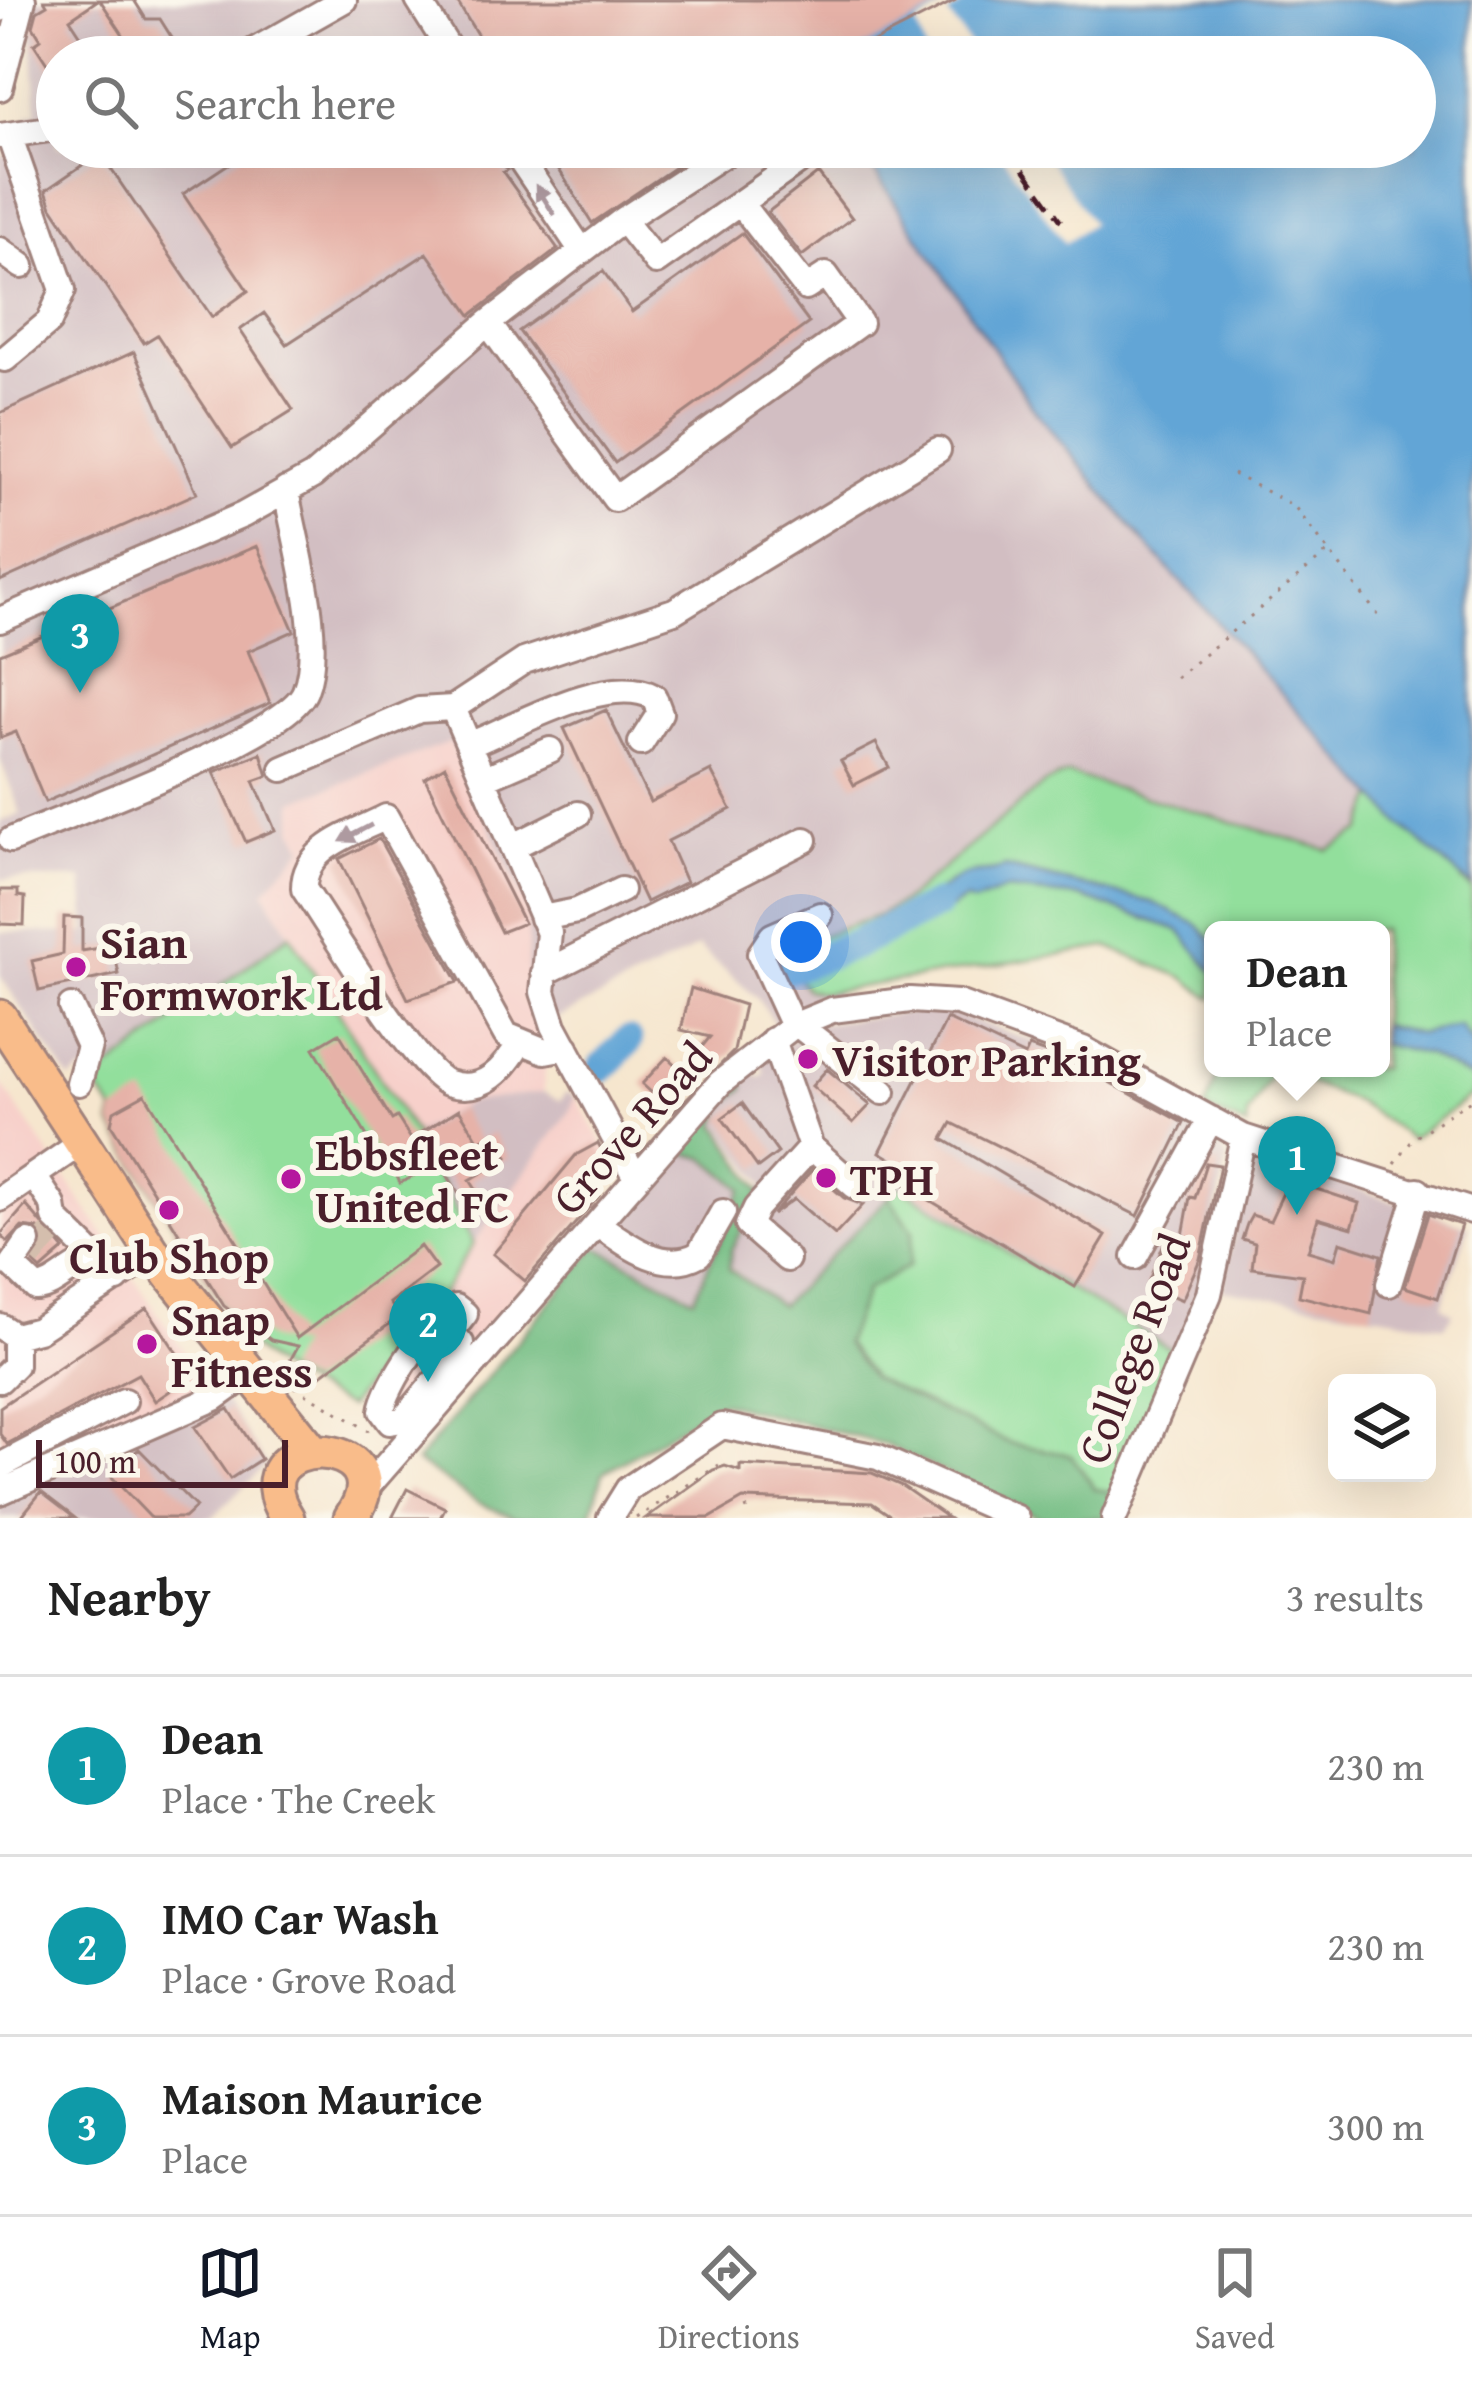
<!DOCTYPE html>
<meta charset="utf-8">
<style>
body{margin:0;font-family:"Gentium Book Plus",serif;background:#f6f6f6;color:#222}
.controls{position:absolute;right:36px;bottom:36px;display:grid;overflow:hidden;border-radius:18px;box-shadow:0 12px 48px #0002}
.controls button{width:108px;height:108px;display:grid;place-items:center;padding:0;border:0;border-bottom:3px solid #e0e0e0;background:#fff;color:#222;font:60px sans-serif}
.scale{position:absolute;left:36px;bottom:30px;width:252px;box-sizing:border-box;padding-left:12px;border:6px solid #4a1f2b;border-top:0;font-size:33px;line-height:42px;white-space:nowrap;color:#4a1f2b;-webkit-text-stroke:9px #fbf7ec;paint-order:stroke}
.you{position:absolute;left:801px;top:942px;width:42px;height:42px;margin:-30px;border:9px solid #fff;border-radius:50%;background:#1a73e8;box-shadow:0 0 0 18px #1a73e833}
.badge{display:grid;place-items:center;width:78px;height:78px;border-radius:50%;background:#111827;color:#fff;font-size:39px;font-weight:700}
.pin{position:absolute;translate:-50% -99px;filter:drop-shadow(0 3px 6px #0008)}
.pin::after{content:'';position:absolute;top:63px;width:42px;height:36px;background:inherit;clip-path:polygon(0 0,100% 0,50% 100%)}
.popup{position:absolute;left:1204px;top:921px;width:186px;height:156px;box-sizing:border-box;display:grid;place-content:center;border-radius:18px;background:#fff;filter:drop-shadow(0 3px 9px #0005);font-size:39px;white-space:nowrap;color:#767676}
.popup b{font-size:45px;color:#222}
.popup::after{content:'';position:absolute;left:50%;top:100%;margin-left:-24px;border:24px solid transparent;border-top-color:#fff}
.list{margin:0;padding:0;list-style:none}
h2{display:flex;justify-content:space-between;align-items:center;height:156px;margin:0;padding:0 48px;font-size:51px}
h2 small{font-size:39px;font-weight:400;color:#767676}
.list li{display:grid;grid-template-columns:78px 1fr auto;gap:36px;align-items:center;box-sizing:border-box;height:180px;padding:0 48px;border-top:3px solid #e0e0e0}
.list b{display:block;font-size:45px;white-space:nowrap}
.list p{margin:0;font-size:39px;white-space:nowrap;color:#767676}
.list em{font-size:39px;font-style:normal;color:#767676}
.icon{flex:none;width:66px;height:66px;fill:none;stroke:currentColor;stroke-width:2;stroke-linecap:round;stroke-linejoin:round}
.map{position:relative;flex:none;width:1472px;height:1518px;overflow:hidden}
.search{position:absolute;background:#fff;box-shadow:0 12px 48px #0002;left:36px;right:36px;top:36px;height:132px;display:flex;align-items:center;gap:30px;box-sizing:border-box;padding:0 42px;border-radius:66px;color:#767676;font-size:45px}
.sheet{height:696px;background:#fff}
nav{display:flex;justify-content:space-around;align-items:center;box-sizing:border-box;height:168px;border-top:3px solid #e0e0e0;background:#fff;font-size:33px;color:#767676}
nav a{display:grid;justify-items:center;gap:6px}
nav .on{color:#111827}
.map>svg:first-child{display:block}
.built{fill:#f7d0ca}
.industrial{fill:#d2bec2}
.green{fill:#92df9c;stroke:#6e7f64;stroke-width:3}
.forest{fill:#75be84;stroke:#606e58;stroke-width:3}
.water{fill:#62a5d6;stroke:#566280;stroke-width:3}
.pier{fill:#f6e6ce}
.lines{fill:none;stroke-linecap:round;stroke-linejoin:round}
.river{stroke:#62a5d6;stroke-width:30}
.building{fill:#e6b2a8}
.minor-tunnel{stroke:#d4bead;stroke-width:24;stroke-dasharray:24 12;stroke-linecap:butt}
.minor-casing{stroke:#a0827c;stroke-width:30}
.major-casing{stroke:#a0827c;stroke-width:39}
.path{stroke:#a0827c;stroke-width:3;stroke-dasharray:3 9;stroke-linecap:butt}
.minor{stroke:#fff;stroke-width:24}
.major{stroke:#f9bc8a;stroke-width:33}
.rail{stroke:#4a1f2b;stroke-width:4.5;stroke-dasharray:18 9;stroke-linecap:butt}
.oneway{fill:#ae9aa0}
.poi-dot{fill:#b5179e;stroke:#fbf7ec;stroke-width:4.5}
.labels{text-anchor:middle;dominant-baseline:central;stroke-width:12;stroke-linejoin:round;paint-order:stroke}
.poi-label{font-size:45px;font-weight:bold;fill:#4a1f2b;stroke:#fbf7ec;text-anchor:start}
.street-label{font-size:45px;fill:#4a1f2b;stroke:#fbf7ec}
</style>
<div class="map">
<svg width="1472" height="1518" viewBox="0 0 1472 1518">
<rect width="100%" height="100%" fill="#fbf7ec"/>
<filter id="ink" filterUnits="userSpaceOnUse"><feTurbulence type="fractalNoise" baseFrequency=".00833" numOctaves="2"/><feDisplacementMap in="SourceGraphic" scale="24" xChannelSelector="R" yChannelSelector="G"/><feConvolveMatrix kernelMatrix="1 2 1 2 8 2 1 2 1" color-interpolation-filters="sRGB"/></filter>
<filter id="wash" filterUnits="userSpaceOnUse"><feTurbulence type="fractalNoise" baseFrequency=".004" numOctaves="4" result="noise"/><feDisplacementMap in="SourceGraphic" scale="48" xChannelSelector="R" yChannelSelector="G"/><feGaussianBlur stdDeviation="2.7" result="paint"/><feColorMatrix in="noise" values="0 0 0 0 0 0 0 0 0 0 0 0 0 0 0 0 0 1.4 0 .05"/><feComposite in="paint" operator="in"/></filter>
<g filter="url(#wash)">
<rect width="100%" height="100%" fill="#f6e6ce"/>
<!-- built -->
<path class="built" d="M452,741L529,913L526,993L548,1042L543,1092L470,1102L414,1133L264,891L304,847L294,830L293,801Z
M0,1082L207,1385L0,1474Z
M575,1096L618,1168L617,1177L398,1431L379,1435L359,1423L368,1410L354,1399L377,1370L389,1376L473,1244L570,1111Z"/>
<!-- industrial -->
<path class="industrial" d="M30,0H956L844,57H57L53,110L57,147H879L1377,792L1362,831L1329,850L1067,774L1045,783L904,901L784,965L807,989L835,990L836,1003L777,1027L756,997L698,947L543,1026L526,993L529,913L451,742L294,801V830L304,847L264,891L290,934L92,1082L84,1070L70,1080L0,976V932L87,933L83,879H0V822L21,814L0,759V152L7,157L31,152L27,115L37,113Z
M940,1009L1083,1058L1220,1142L1227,1160L1200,1285L1177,1353L898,1187L785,1309L717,1257L694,1299L596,1247L683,1142L759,1192L764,1185L709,1110L751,1071L759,1077L766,1073L760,1064L815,1024Z
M543,1092L560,1101L567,1092L575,1096L570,1111L473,1244L414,1133L470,1102Z
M1261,1157L1469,1226L1442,1305L1453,1313L1445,1326L1222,1289L1246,1177L1250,1165Z
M207,1385L227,1403L266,1465L212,1518H0V1474Z"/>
<!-- green -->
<path class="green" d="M858,147L1472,887L1461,880L1472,890V1095L1411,1139L1357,1102L1274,1069L1247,1116V1127L1205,1109L1220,1068H1381V930H1213V999L1183,977L1107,947L822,993L807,989L784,965L783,949L877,916L904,901L1045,783L1067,774L1328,850L1362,831L1376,793L1145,543L1036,412Z
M290,934L414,1133L473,1244L389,1377L377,1371L348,1407C305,1386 261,1365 229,1322L236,1315L224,1306L111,1124L114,1111L92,1082Z
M898,1186L1177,1353L1116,1493L1095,1489L1071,1455L1009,1443L872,1378L845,1343L866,1290L913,1231L889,1197Z"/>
<!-- forest -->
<path class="forest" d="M742,1080L745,1088L724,1105L717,1124L761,1192L731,1250L729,1269L780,1306L889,1197L913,1231L909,1266L866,1290L845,1343L872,1378L1009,1443L1071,1455L1095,1489L1116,1493L1106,1518H1041L883,1444L721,1402L603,1473L590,1518H515L478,1503L416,1462L596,1247L694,1298L743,1189L707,1159L676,1150Z"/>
<!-- water -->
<path class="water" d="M754,0H1472V887L1402,826L1145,543L1036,412L858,147H1415V57H794Z
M1005,867L1152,902L1198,925L1213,941V972L1179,930L1080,897L1005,890L974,903L965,900L926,925L901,929V913C927,907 945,879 969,874C985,871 991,874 1005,867Z
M1381,1025L1419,1034L1459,1026L1472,1045V1079L1427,1055L1381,1044Z"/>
<!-- pier -->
<path class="pier" d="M956,0H969L948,14L978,57H928L916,24Z
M996,147H1040L1092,223L1065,243Z"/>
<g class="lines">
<!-- river -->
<path class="river" d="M788,969L854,945L936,905
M602,1068L628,1041"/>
</g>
<g id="blocks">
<!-- building -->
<path class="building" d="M44,0H98L70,19L95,57H57V79L34,44L41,39L33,26L37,11L47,5Z
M100,0H134L146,19H160L184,57H105L128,42Z
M456,0H956L844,57H491Z
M254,147H496L507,170L503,172L558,249L471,315L427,253L287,344L264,313L240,330L293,410L232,448L157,335L144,343L52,207L46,190L100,153L212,317L248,291L183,194Z
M545,147H705L592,223Z
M818,173L852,218L802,256L768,212Z
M742,233L809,323L615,463L519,331L603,271L632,312Z
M134,352L197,493L0,581V413Z
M257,546L294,631L248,651L270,703L45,802L16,732L0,738V654Z
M606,710L650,802L711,771L731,809L668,841L686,882L646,902L564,728Z
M876,743L889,767L854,785L841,761Z
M261,753L268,776L254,781L275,830L246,842L214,772Z
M445,766L524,923L501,932L425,778Z
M379,839L457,980L458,982L408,999L339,859Z
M0,890H18V896L25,897L24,925L0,924Z
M64,917L82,918V951L136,942L139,955L116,960L119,974L39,991L32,961L63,954Z
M691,988L744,1005L734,1051L673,1112L642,1084L667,1057L682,1071L710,1037L681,1030Z
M947,1019L1025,1056L1029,1047L1076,1064L1184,1123L1138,1216L952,1123L943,1139L1106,1236L1075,1287L906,1186L914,1172L880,1152Z
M339,1033L392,1120L397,1117L411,1139L459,1109L479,1141L493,1133L508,1157L470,1180L480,1196L466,1205L431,1149L408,1162L416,1175L400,1183L394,1170L389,1173L314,1048Z
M827,1069L870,1105L853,1123L812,1086Z
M145,1094L297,1338L420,1246L436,1268L390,1303L400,1316L309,1384L285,1370L298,1346L271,1340L224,1306L111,1124L114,1111Z
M742,1103L778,1153L758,1168L722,1118Z
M598,1143L614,1173L588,1187L599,1196L525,1281L493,1254L576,1155Z
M1206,1163L1220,1165L1200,1259L1182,1300L1147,1285L1165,1241L1181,1247L1190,1197L1195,1198Z
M812,1170L844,1198L863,1205L835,1235L794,1199L772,1215Z
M1289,1180L1359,1203L1352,1228L1318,1218L1308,1251L1335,1259L1340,1242L1381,1255L1371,1314L1299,1296L1303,1275L1252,1268L1255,1243L1242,1239L1247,1224L1252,1215L1270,1221Z
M26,1205L64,1250L41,1270L34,1263L44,1245L38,1229L22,1227L8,1242L0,1235Z
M1428,1214L1461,1225L1438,1298L1405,1287Z
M147,1308L192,1376L155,1401L138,1374L7,1444L0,1434V1407Z
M229,1409L261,1459L230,1479L195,1427Z
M139,1449L196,1507L184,1518H151L109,1474Z
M740,1465L872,1473L902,1486L948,1518H894L872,1503L743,1499L710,1518H646L713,1470L725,1466L740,1471Z
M407,1489L445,1508L440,1518H392Z
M41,1492L75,1518H20Z"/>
</g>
</g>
<g filter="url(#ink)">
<use href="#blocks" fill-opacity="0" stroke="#a0827c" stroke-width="3"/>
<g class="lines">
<!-- minor-tunnel -->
<path class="minor-tunnel" d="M40,1228L64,1250
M28,1241L53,1262"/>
<defs>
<path id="minor" d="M418,0L454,57
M0,9L2,0
M243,57L344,0
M0,88L23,0
M0,136L57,128
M512,147L582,251
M740,203L798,162
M623,220L735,147
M0,250L22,266
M5,359L49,322L63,290L9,135
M0,620L243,515L313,476L488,323L615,499L860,323L826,275L806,288L740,203L656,262L623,220L488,323
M453,708L549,933L543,992L554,1026L636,1178
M469,745C516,726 608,672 654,697L660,713L641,743
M283,769L419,710L453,708L524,661L674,611L938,450
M483,779L550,750
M11,840C64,817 288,736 305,691C325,641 295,543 286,490
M512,847L578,814
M542,918L577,911L621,890
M544,973L805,840
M71,1007L89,1046L79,1083
M797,1024L883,1092
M793,1026L760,954L772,936L820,915
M773,1040L811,1147L855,1186
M521,1041C505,1068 484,1095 448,1083C418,1073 328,924 304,889C303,847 353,834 386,817L506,1035L545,1051L566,1047
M34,1176L53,1205L55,1218L117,1279
M0,1199L84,1141
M599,1225C627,1245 664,1274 699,1254L723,1212
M28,1242L12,1265L36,1288C60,1286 72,1261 99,1260
M1135,1257L1211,1119
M787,1259L748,1225L756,1208L811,1147
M1389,1284L1418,1191
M456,1307L465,1314L451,1332L461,1343L459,1353L403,1420L390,1422L382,1411C385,1386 432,1316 456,1307Z
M0,1326L15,1336L38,1330L154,1254
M0,1380L15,1365V1336
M0,1466L124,1401
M0,1492L215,1398L247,1375
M362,1493L720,1083L793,1026L832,1010L910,1000L958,1003L1083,1049L1243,1137L1472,1211
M610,1518L628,1489L722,1426L878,1457L1016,1518
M1114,1518L1209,1294L1243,1137"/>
<path id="major" d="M0,1017L154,1254L311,1449
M287,1518C230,1428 411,1432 351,1518"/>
</defs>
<!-- minor casing -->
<use href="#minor" class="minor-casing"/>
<!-- major casing -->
<use href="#major" class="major-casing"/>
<!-- path -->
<path class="path" d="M1233,474L1294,506L1378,615
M1176,678L1327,553
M1395,1164L1414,1138L1472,1099
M295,1387L369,1431
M746,1507L750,1518
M636,1518L719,1465"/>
<!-- minor -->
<use href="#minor" class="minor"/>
<!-- major -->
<use href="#major" class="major"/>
<!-- rail -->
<path class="rail" d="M1008,147L1061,221"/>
</g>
<!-- one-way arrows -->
<defs><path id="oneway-solid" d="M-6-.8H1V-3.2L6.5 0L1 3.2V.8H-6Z" transform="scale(3)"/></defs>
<g class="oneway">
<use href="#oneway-solid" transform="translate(545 200) rotate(-122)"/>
<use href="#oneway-solid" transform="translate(356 833) rotate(152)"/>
</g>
</g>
<!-- markers -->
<g class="poi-dot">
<circle cx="76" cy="967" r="12"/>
<circle cx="808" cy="1059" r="12"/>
<circle cx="826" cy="1178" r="12"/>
<circle cx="291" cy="1179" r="12"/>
<circle cx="169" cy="1210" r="12"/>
<circle cx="147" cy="1344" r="12"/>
</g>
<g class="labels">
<!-- poi labels -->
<g class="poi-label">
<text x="100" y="941">Sian<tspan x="100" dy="52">Formwork Ltd</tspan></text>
<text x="832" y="1059">Visitor Parking</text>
<text x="315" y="1153">Ebbsfleet<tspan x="315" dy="52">United FC</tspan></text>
<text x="850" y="1178">TPH</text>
<text x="169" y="1256" text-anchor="middle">Club Shop</text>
<text x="171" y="1318">Snap<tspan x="171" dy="52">Fitness</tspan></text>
</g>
<!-- street labels -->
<g class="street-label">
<text transform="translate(631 1127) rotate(-48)">Grove Road</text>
<text transform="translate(1133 1348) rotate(-69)">College Road</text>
</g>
</g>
</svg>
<div class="controls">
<button><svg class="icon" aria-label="layers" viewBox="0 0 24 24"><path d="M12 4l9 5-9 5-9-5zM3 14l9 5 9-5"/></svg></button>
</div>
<div class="scale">100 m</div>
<div class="you"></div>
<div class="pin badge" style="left:1297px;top:1215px;background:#0f9aa8">1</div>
<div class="popup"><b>Dean</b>Place</div>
<div class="pin badge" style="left:428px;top:1382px;background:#0f9aa8">2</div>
<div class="pin badge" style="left:80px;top:693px;background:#0f9aa8">3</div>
<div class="search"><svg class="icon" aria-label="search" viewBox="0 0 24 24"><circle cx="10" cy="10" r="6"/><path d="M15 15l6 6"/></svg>Search here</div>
</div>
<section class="sheet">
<h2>Nearby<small>3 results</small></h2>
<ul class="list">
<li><span class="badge" style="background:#0f9aa8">1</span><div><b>Dean</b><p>Place · The Creek</p></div><em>230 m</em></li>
<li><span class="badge" style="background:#0f9aa8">2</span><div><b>IMO Car Wash</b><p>Place · Grove Road</p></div><em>230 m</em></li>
<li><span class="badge" style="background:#0f9aa8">3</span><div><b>Maison Maurice</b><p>Place</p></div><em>300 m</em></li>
</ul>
</section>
<nav>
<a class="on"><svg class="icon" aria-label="map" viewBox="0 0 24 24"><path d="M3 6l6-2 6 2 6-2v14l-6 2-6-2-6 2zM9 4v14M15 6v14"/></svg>Map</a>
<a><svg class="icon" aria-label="directions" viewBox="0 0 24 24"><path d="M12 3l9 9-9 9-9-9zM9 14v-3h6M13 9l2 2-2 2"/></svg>Directions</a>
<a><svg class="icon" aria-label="saved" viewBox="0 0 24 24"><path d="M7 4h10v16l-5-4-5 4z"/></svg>Saved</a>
</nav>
